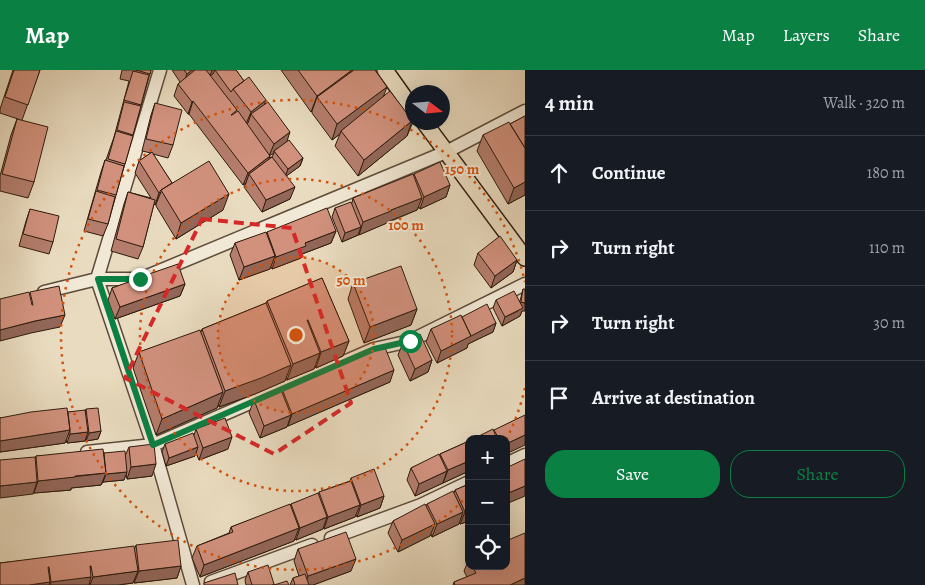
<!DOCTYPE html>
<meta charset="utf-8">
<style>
body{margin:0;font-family:Alegreya,serif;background:#242831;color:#f1f3f6}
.controls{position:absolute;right:15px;bottom:15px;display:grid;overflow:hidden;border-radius:10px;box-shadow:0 5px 20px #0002}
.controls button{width:45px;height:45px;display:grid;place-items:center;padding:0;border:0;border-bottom:1px solid #363941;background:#171b24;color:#f1f3f6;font:25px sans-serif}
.compass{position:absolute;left:405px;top:15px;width:45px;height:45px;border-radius:50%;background:#171b24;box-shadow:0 5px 20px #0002;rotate:106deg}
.stop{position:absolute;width:15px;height:15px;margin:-11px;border:4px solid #0b8043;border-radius:50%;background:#fff}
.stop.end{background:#0b8043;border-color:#fff;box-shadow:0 1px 5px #0008}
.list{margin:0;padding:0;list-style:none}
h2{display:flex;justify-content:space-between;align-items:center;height:65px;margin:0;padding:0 20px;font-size:21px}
h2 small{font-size:16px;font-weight:400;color:#9ea1a6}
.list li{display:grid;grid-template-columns:32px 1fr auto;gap:15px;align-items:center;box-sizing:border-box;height:75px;padding:0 20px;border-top:1px solid #363941}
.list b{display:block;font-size:19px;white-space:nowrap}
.list em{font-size:16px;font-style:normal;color:#9ea1a6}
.actions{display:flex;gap:10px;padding:15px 20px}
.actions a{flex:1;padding:11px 0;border:1px solid #0b8043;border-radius:20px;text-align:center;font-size:18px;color:#0b8043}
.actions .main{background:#0b8043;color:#fff}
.icon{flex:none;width:28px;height:28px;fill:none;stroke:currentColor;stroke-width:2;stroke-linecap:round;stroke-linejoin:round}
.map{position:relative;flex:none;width:525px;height:515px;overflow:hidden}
header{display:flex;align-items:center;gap:30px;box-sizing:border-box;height:70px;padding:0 25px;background:#0b8043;color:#fff}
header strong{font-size:24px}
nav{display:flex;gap:28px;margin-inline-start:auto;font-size:18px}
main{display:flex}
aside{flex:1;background:#171b24}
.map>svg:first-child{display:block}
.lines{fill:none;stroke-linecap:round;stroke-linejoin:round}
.minor-casing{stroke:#5d4b3a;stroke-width:15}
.major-casing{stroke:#2e1b0e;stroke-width:18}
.minor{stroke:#f1e8d5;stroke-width:12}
.major{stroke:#e9dbbf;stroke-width:15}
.wall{fill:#b47d6c;stroke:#2e1b0e;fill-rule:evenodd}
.shaded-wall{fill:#926658;stroke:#2e1b0e}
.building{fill:#d1917d;stroke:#2e1b0e}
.route{stroke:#0b8043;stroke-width:6}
.marked{fill:none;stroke:#d62828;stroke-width:4;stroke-dasharray:10 6;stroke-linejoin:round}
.ring{fill:none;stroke:#d5530c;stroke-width:2.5;stroke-dasharray:2.5 5}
.centre{fill:#d5530c;stroke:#f1e8d5;stroke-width:2.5}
.ring-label{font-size:15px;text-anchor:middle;font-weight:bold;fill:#d5530c;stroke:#f1e8d5;stroke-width:4;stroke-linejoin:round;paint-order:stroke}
</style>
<header>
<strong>Map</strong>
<nav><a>Map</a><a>Layers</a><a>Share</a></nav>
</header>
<main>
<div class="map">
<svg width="525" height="515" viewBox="0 0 525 515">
<rect width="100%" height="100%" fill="#e9dbbf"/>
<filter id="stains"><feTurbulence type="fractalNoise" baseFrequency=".004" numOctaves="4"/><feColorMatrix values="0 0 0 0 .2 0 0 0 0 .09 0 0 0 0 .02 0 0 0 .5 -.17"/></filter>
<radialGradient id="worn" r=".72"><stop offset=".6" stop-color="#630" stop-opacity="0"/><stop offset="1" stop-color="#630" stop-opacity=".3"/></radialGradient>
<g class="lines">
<defs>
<path id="minor" d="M160,0L97,209L153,375L193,515
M44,222L97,209H140L446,82L525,41
M87,382L153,375L374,279L410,271L525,214
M506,394L525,385
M331,468L421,435L469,412
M211,512L312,475"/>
<path id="major" d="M385,0L412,38
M424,52L525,188"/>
</defs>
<!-- minor casing -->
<use href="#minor" class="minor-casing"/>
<!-- major casing -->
<use href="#major" class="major-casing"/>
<!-- minor -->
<use href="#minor" class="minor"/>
<!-- major -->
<use href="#major" class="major"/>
</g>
<!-- wall -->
<path class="wall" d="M13,0H40L22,50L34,112L28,128L0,121V106L11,65L17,49H18L0,43V39Z
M122,0H151L108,154L103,166L84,161L101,102L105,90H106L114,67L129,11L120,9Z
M172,0H236L244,11L265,33L286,72L303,88L300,96L286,106L290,129L262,142L244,117L246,113L243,115L189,44H188L174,26L178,14L180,12ZM274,83L272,87L269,88L270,85Z
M281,0H375L384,26L412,50L413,52L407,66L358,106L335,76L340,64L332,70L312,43V41L311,42Z
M155,33L173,75L168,88L153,84L172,113L223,140L176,169L156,136V134L155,135L154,134L143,177L138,189L111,181L124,134L128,122L151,128L135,103L139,91L151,83L142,81L151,45Z
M525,46V125L508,134L477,81L483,65L510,54Z
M414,104L450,115L446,127L420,139L419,137L417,140L342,172L332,147L335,138L352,133L353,128L413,105Z
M30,139L53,172L49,184L19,176L26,151Z
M336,161L331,173L302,184L301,188L272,199L271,197L270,199L239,210L230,185L235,173L266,164L267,162Z
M478,183L517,190L513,202L491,218L474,195Z
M149,204L185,214L180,226L115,249L108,230L112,218L148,206Z
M322,208L349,271L343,286L316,298L315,296L314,299L287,310L286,308L285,311L255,324L219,337V335L217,338L156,365L133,298L139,282L201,262L202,259L266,233L267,231Z
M353,213L417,239L411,255L364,273L348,229Z
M523,219L522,241L520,246L502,256L493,238L496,230L520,231Z
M462,247L496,253L493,262L468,274L467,278L437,293L426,272L431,259Z
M403,273L432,290L428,302L410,311L398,285Z
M390,312L288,356L287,355V357L260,368L249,343L254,330L281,321L282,319Z
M86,339L101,361L98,369L86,371V368L85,371L67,373L66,370L65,373L0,382V348L68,342H85Z
M196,359L228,379L199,390L196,383L195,386L166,396L162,382L165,374L194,365Z
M469,371V401L443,413V412V413L415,426L407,410L411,398L440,385V384Z
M129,377L152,406L127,409L126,404L124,410L103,412L101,415L71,418V420L34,423V421L33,424L35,389L36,386L104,383L125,386Z
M351,408L384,426L380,438L357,447L356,445L355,447L324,459V458L323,459L296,470L295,469L294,471L200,507L192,488L197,476L229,463L231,457L290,435L291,434L319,424V422L350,411Z
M469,414V451L460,454L459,452V454L432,467L431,464L430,466L398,482L388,463L393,451L426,436L427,434L454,423L455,420Z
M136,475L181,496L177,508L134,513V511L133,513L118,515H0V493L135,478Z
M298,479L351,501L313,515H290L293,508L299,506L294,491Z
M469,489V496H506L525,515H453L454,512L467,507L464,501Z
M248,502L274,515H289H246L245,510Z"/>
<!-- shaded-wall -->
<path class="shaded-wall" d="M192,0H199L182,16L187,4Z
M212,0H215L213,4L210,6Z
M352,0H363L317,27L312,41L311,42L317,26Z
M387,17L381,33L341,61L340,64L332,70L337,54Z
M266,30L262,42L251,44L248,53L246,54L251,42Z
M193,31L189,44H188L192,32Z
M412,51L407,66L358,106L364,90Z
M290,62L286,74L274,81V83L269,86L274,74Z
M270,86L266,98L249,104L246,113L243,115L248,103Z
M303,88L300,96L285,107L288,99Z
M525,112V125L508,134L514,118Z
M450,115L446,127L420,139L424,127Z
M295,117L290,129L262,142L266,130Z
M161,122L156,134L155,135L159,123Z
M229,124L223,140L176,169L181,153Z
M422,128L417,140L387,152V153L359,165L363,152L391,140Z
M361,157L358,165L342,172L345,163Z
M336,161L331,173L302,184L301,188L272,199L276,187L305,173Z
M275,186L270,199L239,210L244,197Z
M517,190L513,202L491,218L495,206Z
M185,214L180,226L115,249L120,237Z
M521,232L525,233V241H522L520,246L502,256L505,247L518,241Z
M417,239L411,255L364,273L370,257Z
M65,245L60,257L31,263L0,271V260L35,251Z
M496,253L493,262L468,274L467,278L437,293L441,281Z
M349,271L343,286L316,298L321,282Z
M320,283L314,299L287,310L293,294Z
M432,290L428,302L410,311L415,299Z
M291,295L285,311L255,324L219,337L225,321Z
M394,300L390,312L288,356L292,344Z
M223,322L217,338L156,365L162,349Z
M291,345L287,357L260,368L264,356Z
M70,360L65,373L0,382V371Z
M101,361L98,369L86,371L89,363Z
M88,362L85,371L67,373L70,364Z
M525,365V375L506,384V374Z
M232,367L228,379L199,390L203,378Z
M198,377L195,386L166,396L169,388Z
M469,391V401L443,413L448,400Z
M156,394L152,406L127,409L131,397Z
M447,401L443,413L415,426L419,414Z
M127,402L124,410L103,412L106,404Z
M106,403L101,415L71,418V420L34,423L38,411Z
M37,412L33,424L0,428V416Z
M525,416V426L506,434V424Z
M384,426L380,438L357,447L361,435Z
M360,435L355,447L324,459L328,447Z
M469,440V451L460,454L465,442Z
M463,442L459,454L432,467L437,454Z
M327,447L323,459L296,470L300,458Z
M435,454L430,466L398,482L402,470Z
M299,458L294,471L200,507L204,495Z
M356,489L351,501L313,515H305L308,506Z
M91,496L87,508L91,507L89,515H50L51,512Z
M181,496L177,508L134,513L139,501Z
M138,501L133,513L118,515H90L93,507Z
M525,508V515H510Z
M50,512L49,515H29Z"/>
<!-- building -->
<path class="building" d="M14,0H40L28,35L5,27Z
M136,0H151L150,4Z
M184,0H192L187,4Z
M195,0H206L237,40L231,45H232L238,41L270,86L248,103L193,31L192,32L178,14Z
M215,0H236L244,11L233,19L231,22Z
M298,0H352L317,26Z
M354,0H375L387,17L337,54L317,27Z
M133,1L149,5L141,35L124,30Z
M249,7L266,30L251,42L233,19Z
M390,21L412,50V51L364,90L341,61Z
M124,32L141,36L133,65L117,60Z
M268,32L290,62L274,74L251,44Z
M155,33L182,40L173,75L146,69Z
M525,46V78L510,54Z
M17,49L48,57L34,112L2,104Z
M509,52L525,78V112L514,118L483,65Z
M116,61L133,66L125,94L108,89Z
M289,70L303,88L288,99L274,81Z
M152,82L172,113L161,120L159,123L139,91Z
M272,87L295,117L266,130L249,104Z
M105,90L124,96L116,125L97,120Z
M209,91L229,124L181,153L161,120Z
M440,92L450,115L424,127L414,104Z
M413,104L422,128L391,140V141L363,152L353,128Z
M96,121L115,127L108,154L88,149Z
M128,122L155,130L143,177L116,169Z
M351,132L361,157L345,163L335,138Z
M327,138L336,161L305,173L306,176L276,187L267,162Z
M30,139L59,146L53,172L23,164Z
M266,162L275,186L244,197L235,173Z
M500,166L517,190L495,206L478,183Z
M178,194L185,214L120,237L112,218L148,205L151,212L149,204Z
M401,196L417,239L370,257L353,213Z
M322,208L349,271L321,282L308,250H307L320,283L293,294L267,231Z
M59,216L65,245L35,251L0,260V229L29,222L32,235H33L30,222Z
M523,219H525V233L521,232Z
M514,221L523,238L505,247L496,230Z
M266,233L291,295L261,308L225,321L202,259Z
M487,234L496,253L471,266L462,247Z
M461,245L471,266L441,281L431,259Z
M200,260L223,322L162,349L139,282Z
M420,264L432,290L415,299L403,273Z
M384,275L394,300L292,344L282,319Z
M281,320L291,345L264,356L254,330Z
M67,338L70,360L0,371V348L31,342Z
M98,338L101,361L89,363L86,339Z
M85,340L88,362L70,364V360L68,342Z
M525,345V365L506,374V369H499L494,360Z
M225,348L232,367L203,378L196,359Z
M493,359L497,369H473Z
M193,363L198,377L169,388L165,374Z
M469,371V391L448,400L440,384Z
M154,374L156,394L131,397L129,377Z
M103,379L106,403L75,406V407L38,411L36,386Z
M125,381L127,402L106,404L104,383Z
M439,384L447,401L419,414L411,398Z
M35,387L37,412L0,416V390Z
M525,389V416L506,424V398Z
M374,399L384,426L361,435L351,408Z
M351,411L360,435L328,447L319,422Z
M469,414V440L465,442L455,420Z
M453,421L463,442L437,454L427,434Z
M318,423L327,447L300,458L291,434Z
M290,434L299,458L204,495L197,476L233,462L231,457Z
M425,434L435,454L402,470L393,451Z
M346,462L356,489L308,506L298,479Z
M525,463V508L510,515H455L454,512L476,503L472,496H506V471Z
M178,470L181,496L139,501L136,475Z
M134,476L138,501L93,507L91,496H90L91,507L51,512L49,497H48L50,512L29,515H0V493Z
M268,495L274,514L272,515H252L248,502Z
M235,503L238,515H204V513Z
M305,504L309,515H295L293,508Z
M287,511L289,515H274Z"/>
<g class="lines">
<!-- route -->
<path class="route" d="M140,209H98L153,375L374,279L410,271"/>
</g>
<!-- marked area -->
<path class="marked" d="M202,149L292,158L351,333L274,384L125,308Z"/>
<!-- distance rings -->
<circle cx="296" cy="265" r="78" fill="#d5530c" fill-opacity=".12"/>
<g class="ring">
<circle cx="296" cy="265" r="78"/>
<circle cx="296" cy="265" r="156"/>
<path d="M525 318A235 235 0 0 1 506 370M468 425A235 235 0 1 1 525 212"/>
</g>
<circle cx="296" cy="265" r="8" class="centre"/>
<g class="ring-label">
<text x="462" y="104">150 m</text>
<text x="406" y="160">100 m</text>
<text x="351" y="215">50 m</text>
</g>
<rect width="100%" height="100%" filter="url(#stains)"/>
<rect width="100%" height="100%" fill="url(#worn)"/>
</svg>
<div class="controls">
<button>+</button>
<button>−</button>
<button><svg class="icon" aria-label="locate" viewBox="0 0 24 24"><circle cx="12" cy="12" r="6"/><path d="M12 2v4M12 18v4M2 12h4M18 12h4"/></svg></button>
</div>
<svg class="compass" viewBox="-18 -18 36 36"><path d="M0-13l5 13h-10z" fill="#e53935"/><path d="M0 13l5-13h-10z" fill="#9ea1a6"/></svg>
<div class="stop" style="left:410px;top:271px"></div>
<div class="stop end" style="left:140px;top:209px"></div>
</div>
<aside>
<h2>4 min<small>Walk · 320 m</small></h2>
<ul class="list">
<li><svg class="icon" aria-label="ahead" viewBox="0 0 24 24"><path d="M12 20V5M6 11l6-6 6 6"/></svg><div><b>Continue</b></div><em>180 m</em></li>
<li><svg class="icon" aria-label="right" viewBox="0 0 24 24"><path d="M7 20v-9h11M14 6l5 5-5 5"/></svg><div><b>Turn right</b></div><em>110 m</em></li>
<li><svg class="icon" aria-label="right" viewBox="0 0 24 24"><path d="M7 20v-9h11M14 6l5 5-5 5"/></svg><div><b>Turn right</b></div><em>30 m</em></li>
<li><svg class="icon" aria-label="arrive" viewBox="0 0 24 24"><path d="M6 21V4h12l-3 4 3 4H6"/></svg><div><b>Arrive at destination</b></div></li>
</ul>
<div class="actions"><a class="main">Save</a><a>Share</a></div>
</aside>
</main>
